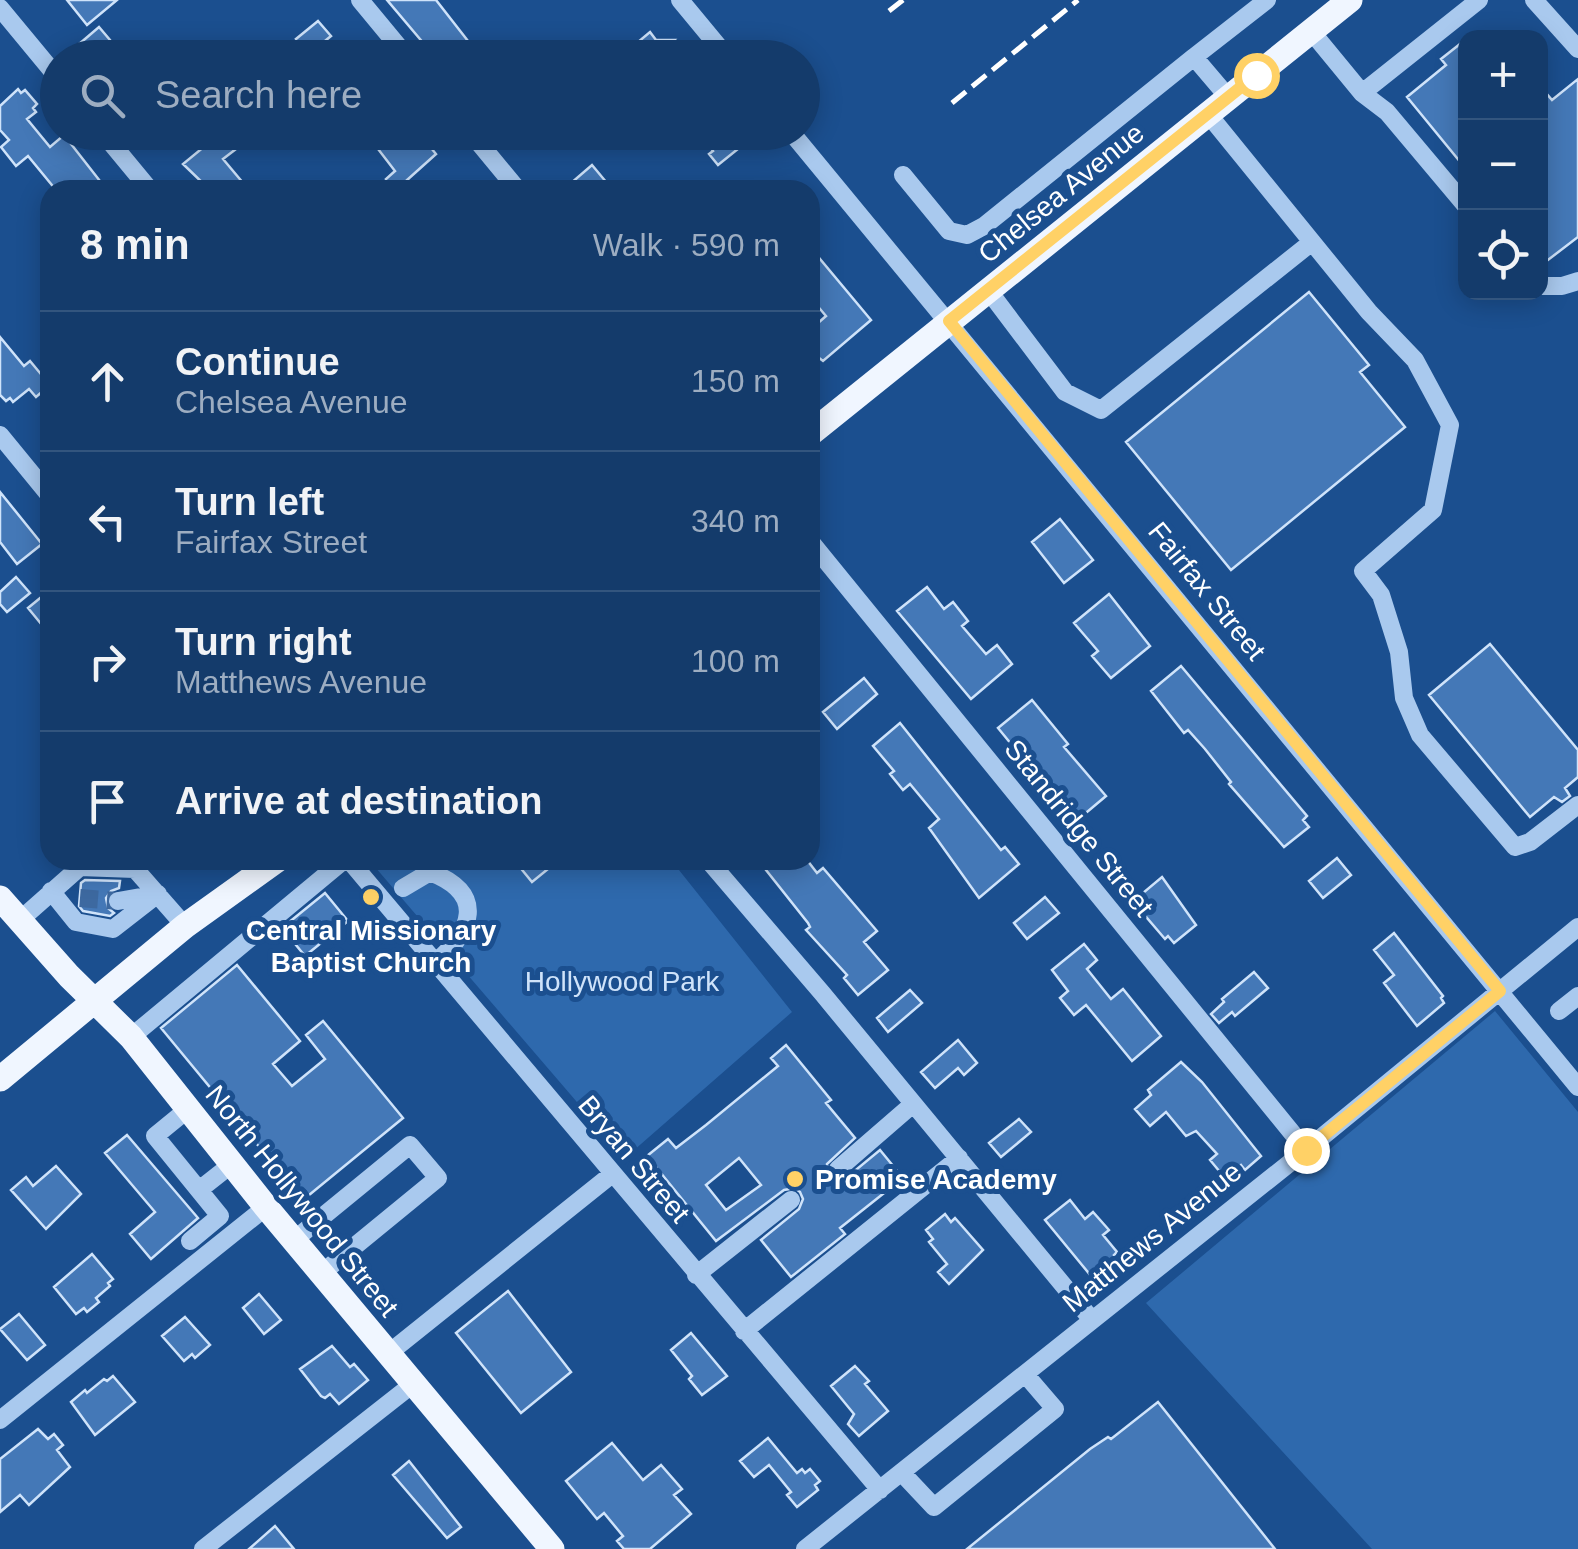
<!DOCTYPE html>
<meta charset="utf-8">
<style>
body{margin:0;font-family:Arial,sans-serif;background:#214673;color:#f1f3f6}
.controls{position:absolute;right:30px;top:30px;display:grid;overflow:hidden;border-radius:20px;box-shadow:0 5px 25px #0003}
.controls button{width:90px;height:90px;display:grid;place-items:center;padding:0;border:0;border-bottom:2px solid #33557e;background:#143b6b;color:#f1f3f6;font:50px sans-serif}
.stop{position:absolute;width:30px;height:30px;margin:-22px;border:8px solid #ffd166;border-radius:50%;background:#fff}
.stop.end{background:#ffd166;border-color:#fff;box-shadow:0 2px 10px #0008}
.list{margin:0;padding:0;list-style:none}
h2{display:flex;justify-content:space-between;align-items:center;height:130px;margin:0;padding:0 40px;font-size:42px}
h2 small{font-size:32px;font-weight:400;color:#9dadc1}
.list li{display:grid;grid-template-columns:65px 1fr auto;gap:30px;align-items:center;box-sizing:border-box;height:140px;padding:0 40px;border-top:2px solid #33557e}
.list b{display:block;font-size:38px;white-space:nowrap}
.list p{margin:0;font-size:32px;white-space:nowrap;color:#9dadc1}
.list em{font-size:32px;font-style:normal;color:#9dadc1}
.icon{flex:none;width:55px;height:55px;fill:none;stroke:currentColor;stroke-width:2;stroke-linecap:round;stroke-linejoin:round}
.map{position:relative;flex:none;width:1578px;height:1549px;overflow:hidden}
.search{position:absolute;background:#143b6b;box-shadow:0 5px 25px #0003;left:40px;top:40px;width:780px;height:110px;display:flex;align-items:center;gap:25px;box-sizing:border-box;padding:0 35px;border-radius:55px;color:#9dadc1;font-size:38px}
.panel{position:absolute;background:#143b6b;box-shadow:0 5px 25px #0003;left:40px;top:180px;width:780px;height:690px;border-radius:30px}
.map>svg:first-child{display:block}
.green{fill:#2e69ad}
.building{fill:#4478b7;stroke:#cfe3fa;stroke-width:2.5;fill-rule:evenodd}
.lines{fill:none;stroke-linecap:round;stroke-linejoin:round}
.minor-tunnel{stroke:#3d69a0;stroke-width:18;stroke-dasharray:18 9;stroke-linecap:butt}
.minor{stroke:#a9c9ee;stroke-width:18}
.major{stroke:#f0f6ff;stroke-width:25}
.rail{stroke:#fff;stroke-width:5;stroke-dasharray:18 8;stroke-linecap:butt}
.route{stroke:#ffd166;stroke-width:12}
.poi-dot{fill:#ffd166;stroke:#1b4f8f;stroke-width:4}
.labels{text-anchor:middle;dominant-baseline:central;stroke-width:10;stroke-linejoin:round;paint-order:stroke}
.street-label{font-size:28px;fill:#fff;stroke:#1b4f8f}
.poi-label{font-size:28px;font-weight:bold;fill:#fff;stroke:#1b4f8f}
.park-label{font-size:28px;fill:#cfe3fa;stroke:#1b4f8f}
</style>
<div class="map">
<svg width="1578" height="1549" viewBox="0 0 1578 1549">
<rect width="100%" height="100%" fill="#1b4f8f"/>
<!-- green -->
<path class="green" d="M369,860H671L792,1012L625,1158Z
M1495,1011L1578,1112V1549H1372L1146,1303Z"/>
<!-- building -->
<path class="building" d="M67,0H117L87,25Z
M387,0H436L468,41L464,44L475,58H436Z
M318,21L331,36L309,54L296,39Z
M99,27L110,40L122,58H89L78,45Z
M650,32L656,40H674L653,58H619Z
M1460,44L1466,51V169L1407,97L1446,65L1441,59Z
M1578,79V237L1540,266V86L1552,100Z
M18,89L21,93L25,90L37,104L33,108L36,112L27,119L50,147L64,135L107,190H56L28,156L16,166L1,147L9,140L0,130V106Z
M222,132L236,149L223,159L249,190H210L183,164Z
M365,132H418L436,154L396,190L386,179L395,171Z
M718,132H759L718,165L709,154L713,151L706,142Z
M592,165L607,183L599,190H563Z
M810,247L871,320L823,361L810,351V330L826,316L810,297Z
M1309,292L1369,365L1360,372L1405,427L1231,570L1126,442Z
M0,337L24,366L30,361L50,385L36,397L29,389L13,402L10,398L6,401L0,395Z
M0,492L42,544L17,564L0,542Z
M1060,519L1093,560L1064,583L1032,542Z
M16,577L30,593L7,612L0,604V592Z
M927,587L944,609L953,602L968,621L962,626L986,654L997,645L1012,664L971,699L897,611Z
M50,590V618L42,625L28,608Z
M1109,594L1150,646L1111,678L1092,656L1098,651L1074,623Z
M1490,644L1578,750V777L1565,788L1570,796L1562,802L1554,797L1530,817L1429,695Z
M1181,666L1307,816L1303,820L1309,827L1284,847L1229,784L1231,782L1205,749L1188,730L1184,733L1151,691Z
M864,678L877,694L837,729L823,712Z
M1032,700L1068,744L1064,747L1106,796L1074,823L1040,779L1043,777L1042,772L1017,741L1012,745L998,728Z
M900,723L1001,850L1005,847L1019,864L979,898L929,828L939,819L910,784L903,790L890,774L894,771L873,746Z
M1337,858L1351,875L1323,898L1309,881Z
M514,860H559L532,882Z
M758,860H807L817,873L823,868L877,931L864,942L888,970L858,995L844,978L847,975L806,930L810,927L808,923Z
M1162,877L1196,925L1174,943L1168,936L1165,939L1136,905L1140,901L1137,898Z
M85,880L120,881L119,888L111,891L106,898L108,908L114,913L110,916L83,911L79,906L81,883Z
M325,893L348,921L305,956L282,928Z
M1045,897L1059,913L1027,939L1014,923Z
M1394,933L1443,996L1441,998L1444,1003L1417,1026L1384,983L1394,975L1374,950Z
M1084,944L1097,960L1087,969L1111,999L1123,989L1161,1036L1132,1061L1086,1005L1074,1015L1060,998L1068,991L1052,970Z
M237,965L300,1041L273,1064L292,1086L325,1059L306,1035L323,1021L403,1118L303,1200L161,1028Z
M1254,972L1268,988L1235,1016L1232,1012L1219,1023L1211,1014L1224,1002L1222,999Z
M910,990L922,1003L888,1032L877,1018Z
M958,1040L977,1063L964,1075L958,1068L935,1088L921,1072Z
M786,1045L831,1100L826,1103L855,1138L827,1164L829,1178L839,1181L845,1179L880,1150L903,1178L840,1228L845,1234L791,1277L761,1240L799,1209L803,1199L800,1192L795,1188L784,1190L716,1241L647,1156L668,1139L676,1148L706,1125L778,1066L771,1058ZM739,1158L761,1185L726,1210L706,1185Z
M1181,1062L1202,1082L1261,1156L1245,1170L1241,1165L1225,1178L1210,1160L1217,1154L1196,1131L1186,1136L1166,1112L1150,1126L1135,1109L1151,1095L1148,1090Z
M1019,1119L1031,1132L1001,1157L989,1143Z
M127,1135L198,1218L151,1259L130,1234L155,1212L105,1153Z
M56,1166L81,1194L46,1229L11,1190L26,1177L33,1186Z
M1070,1200L1085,1219L1093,1212L1109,1230L1103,1235L1117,1252L1114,1255L1118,1260L1114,1263L1116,1266L1096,1282L1045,1220Z
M945,1214L951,1222L955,1218L983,1250L949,1284L938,1272L947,1264L929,1242L933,1239L926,1230Z
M92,1254L113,1279L108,1283L110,1286L96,1298L99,1302L87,1312L84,1308L76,1314L54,1287Z
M508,1291L571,1372L521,1413L456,1333Z
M259,1294L281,1320L264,1334L243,1308Z
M19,1314L45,1345L27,1360L0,1329Z
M185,1317L210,1345L195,1358L192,1354L184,1361L162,1336Z
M691,1333L727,1376L702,1395L689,1379L692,1376L671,1350Z
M332,1346L350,1367L354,1364L368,1380L339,1404L330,1394L325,1398L321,1396L300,1369Z
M855,1366L869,1381L865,1384L888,1411L859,1436L848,1424L854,1414L831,1386Z
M113,1376L135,1402L95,1435L71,1402L85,1390L87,1393L104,1379L107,1381Z
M1158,1402L1275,1549H967L1090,1449L1108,1437L1111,1439Z
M38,1429L48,1439L54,1434L63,1445L57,1450L70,1467L29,1505L20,1495L0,1512V1459Z
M768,1438L797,1473L802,1469L805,1473L810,1469L820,1481L815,1485L818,1490L797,1507L787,1495L791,1492L769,1465L754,1477L740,1461Z
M612,1443L643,1480L661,1465L682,1489L674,1495L691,1514L650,1549H624L617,1541L623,1536L604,1513L597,1519L566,1481Z
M409,1461L461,1527L447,1538L393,1475Z
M275,1526L294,1549H249Z"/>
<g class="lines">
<!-- minor-tunnel -->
<path class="minor-tunnel" d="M80,898L118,901"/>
<!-- minor -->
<path class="minor" d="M360,0L408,58
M680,0L728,58
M1534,0L1578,49
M0,8L58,78
M1311,31L1362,93L1387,112L1466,206
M1362,93L1479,0
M1228,97L1194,57L1267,0
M1208,114L1369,312L1415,360L1450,425L1433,510L1363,571L1381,595L1399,652L1404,698L1420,735L1515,847L1530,842L1578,805
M102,132L150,190
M470,132L518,190
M791,132L1578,1087
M903,175L949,231L967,235L984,226L1194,57
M1540,286H1562L1578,281
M988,290L1065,392L1101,410L1312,242
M0,435L50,496
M810,541L1306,1150
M349,860L880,1490
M708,860L822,993L1092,1320
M403,888L430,872C487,894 472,931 435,963
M51,891L76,922L113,929L158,894
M118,901L152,895
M20,920L80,867L135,869L185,926
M1559,1011L1578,996
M131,1037L344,860
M188,1109L155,1136L220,1216L190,1241
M838,1169L913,1104
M199,1190L232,1164
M294,1240L410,1145L438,1178L322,1273
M696,1275L791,1200
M744,1331L959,1158
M389,1353L611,1175
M0,1420L266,1207
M902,1473L934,1507L1055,1409L1025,1374
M203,1549L413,1384
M805,1549L1306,1150L1578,927"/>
<!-- major -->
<path class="major" d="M810,434L1350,0
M0,898L69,976L131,1037L266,1207L552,1549
M0,1079L185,926L277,860"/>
<!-- rail -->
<path class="rail" d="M889,11L903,0
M952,103L1078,0"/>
</g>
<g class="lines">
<!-- route -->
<path class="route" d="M1256,75L949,321L1500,991L1306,1150"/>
</g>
<!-- markers -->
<g class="poi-dot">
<circle cx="371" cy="897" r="10"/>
<circle cx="795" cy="1179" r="10"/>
</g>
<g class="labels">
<!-- street labels -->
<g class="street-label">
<text transform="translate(1061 193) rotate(-39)">Chelsea Avenue</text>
<text transform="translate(1207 591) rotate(51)">Fairfax Street</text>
<text transform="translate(1079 828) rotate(51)">Standridge Street</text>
<text transform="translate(634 1159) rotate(50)">Bryan Street</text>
<text transform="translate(302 1201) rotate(51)">North Hollywood Street</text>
<text transform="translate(1152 1237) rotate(-39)">Matthews Avenue</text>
</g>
<!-- poi labels -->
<g class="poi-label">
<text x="371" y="930">Central Missionary<tspan x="371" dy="32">Baptist Church</tspan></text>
<text x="815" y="1179" text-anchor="start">Promise Academy</text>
</g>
<!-- park labels -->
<g class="park-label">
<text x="622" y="981">Hollywood Park</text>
</g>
</g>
</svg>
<div class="controls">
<button>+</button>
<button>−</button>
<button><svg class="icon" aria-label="locate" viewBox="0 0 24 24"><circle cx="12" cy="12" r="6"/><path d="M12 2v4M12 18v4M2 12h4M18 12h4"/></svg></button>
</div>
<div class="stop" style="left:1256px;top:75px"></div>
<div class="stop end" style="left:1306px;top:1150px"></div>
<div class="search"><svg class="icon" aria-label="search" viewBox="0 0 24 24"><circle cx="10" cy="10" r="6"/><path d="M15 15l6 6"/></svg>Search here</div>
<section class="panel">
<h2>8 min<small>Walk · 590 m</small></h2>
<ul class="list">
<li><svg class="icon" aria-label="ahead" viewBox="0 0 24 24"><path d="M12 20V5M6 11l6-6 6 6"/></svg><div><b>Continue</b><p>Chelsea Avenue</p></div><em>150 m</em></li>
<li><svg class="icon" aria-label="left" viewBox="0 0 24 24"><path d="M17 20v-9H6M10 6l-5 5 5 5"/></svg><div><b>Turn left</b><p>Fairfax Street</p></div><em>340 m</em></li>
<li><svg class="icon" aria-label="right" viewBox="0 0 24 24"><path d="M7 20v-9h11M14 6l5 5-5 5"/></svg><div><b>Turn right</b><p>Matthews Avenue</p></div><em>100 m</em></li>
<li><svg class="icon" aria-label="arrive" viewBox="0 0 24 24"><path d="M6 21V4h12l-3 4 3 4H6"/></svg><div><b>Arrive at destination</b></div></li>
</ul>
</section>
</div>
